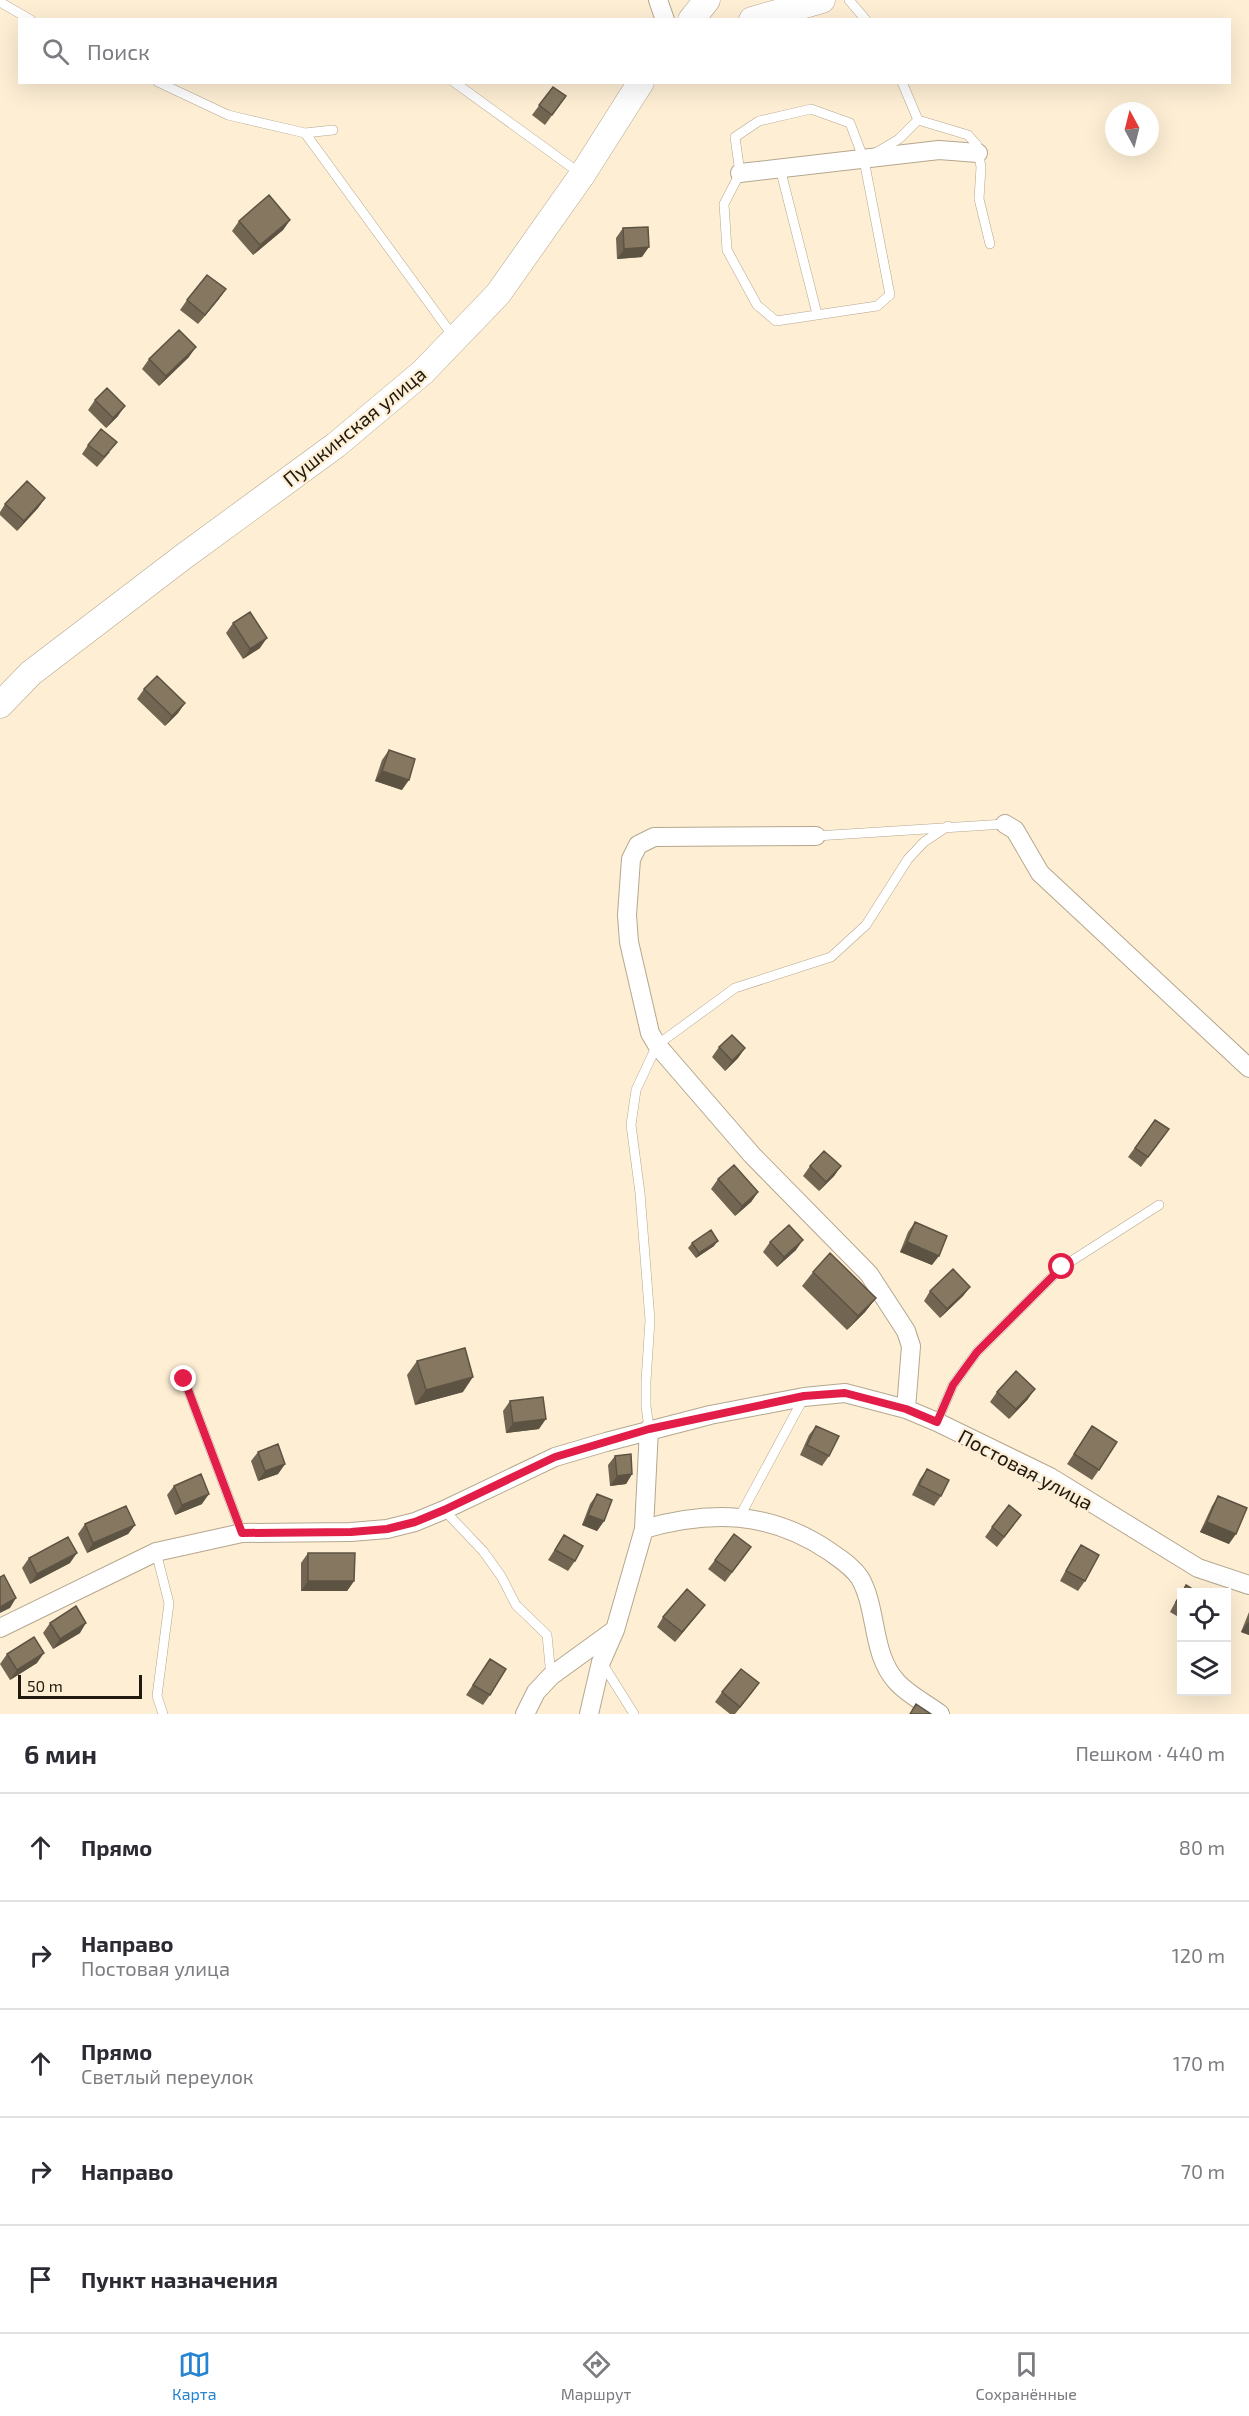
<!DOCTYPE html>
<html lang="ru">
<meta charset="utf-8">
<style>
body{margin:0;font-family:"Exo 2",sans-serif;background:#f2f2f3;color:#2b2b33}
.controls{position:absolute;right:18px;bottom:18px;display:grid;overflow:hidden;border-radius:0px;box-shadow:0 6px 24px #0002}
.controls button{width:54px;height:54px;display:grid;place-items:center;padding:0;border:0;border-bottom:2px solid #e1e1e2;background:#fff;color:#2b2b33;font:30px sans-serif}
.compass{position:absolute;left:1105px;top:102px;width:54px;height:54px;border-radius:50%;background:#fff;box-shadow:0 6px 24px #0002;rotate:353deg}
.scale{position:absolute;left:18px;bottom:15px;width:124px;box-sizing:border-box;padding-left:6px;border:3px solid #1f1910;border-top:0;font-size:16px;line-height:21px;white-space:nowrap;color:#1f1910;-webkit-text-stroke:4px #fdeed4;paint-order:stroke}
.stop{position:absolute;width:18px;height:18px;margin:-14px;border:4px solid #e11d48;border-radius:50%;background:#fff}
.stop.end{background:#e11d48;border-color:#fff;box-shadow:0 2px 6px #0008}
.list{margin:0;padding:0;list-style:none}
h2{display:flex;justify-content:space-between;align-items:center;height:78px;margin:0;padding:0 24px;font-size:26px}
h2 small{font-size:20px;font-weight:400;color:#7c7c81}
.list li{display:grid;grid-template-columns:39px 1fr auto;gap:18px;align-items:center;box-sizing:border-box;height:108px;padding:0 24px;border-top:2px solid #e1e1e2}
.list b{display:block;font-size:22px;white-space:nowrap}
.list p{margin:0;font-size:20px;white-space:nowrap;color:#7c7c81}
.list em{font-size:20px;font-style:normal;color:#7c7c81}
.icon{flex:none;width:33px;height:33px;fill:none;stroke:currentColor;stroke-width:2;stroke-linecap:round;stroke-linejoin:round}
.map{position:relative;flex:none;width:1249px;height:1714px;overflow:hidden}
.search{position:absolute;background:#fff;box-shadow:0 6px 24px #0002;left:18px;right:18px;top:18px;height:66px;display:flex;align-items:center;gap:15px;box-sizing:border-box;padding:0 21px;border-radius:0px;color:#7c7c81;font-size:22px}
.sheet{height:618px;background:#fff}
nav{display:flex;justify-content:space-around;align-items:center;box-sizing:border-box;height:84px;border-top:2px solid #e1e1e2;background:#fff;font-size:16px;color:#7c7c81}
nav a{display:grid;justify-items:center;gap:3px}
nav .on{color:#2684d0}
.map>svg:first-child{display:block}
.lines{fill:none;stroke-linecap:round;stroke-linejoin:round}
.lane-casing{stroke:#b5a78e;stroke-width:10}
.street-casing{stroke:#b5a78e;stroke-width:20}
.secondary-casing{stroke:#b5a78e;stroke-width:27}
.lane{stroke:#fff;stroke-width:9}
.street{stroke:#fff;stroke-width:18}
.secondary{stroke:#fff;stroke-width:26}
.wall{fill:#726653}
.shaded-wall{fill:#5d5343}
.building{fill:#857760;stroke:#5d5343;stroke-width:1.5}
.route{stroke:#e11d48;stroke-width:8}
.labels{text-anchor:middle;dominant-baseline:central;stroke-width:4.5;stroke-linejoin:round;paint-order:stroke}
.street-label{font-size:20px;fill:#1f1910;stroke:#fdeed4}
</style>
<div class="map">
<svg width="1249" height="1714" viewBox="0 0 1249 1714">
<rect width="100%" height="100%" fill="#fdeed4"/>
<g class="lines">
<defs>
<path id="lane" d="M849,0L866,20
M0,2L31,20
M158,82L228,115L305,133L333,130
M454,82L581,174
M902,82L918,120L968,135L977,145L981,167L979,199L990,244
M811,109L850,123L864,160L890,295L877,306L776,321L757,305L727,250L724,204L740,173L735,137L759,121Z
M305,133L453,336
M877,152L899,139L918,120
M780,168L817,314
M816,836L1005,824
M184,1379L242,1533
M937,1422L953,1385L977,1352L1062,1267L1159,1205
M649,1429L646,1406V1381L650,1320L640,1193L631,1125L636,1090L657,1045L735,988L831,957L866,925L908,859L924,842L948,826
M444,1510L483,1551L501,1576L516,1605L547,1635L551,1676
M740,1516L803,1399
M156,1552L169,1603L157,1696L163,1714
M602,1663L634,1714"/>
<path id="street" d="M658,0L665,20
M740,173L939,150L978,153
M1005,824L1015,830L1040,873L1249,1068
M816,836L654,837L638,845L631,859L627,915L629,942L650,1033L657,1045L752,1155L869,1274L906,1331L911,1346L906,1409
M644,1529C710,1510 770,1511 829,1551C840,1559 852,1566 860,1578C878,1610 871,1653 896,1681C907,1694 927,1704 940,1714
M0,1628L156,1552L242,1533L351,1532L387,1529L415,1522L444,1510L555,1457L606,1442L710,1415L804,1397L845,1393L906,1409L937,1422L1050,1477L1198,1568L1249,1585
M525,1714L536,1692L551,1676L613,1631
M589,1714L601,1662L615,1630L644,1529L649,1429"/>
<path id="secondary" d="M691,20L707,0
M752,20L822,0
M0,705L31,673L183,557L336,445L423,372L498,294L582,175L641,82"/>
</defs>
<!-- lane casing -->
<use href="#lane" class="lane-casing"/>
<!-- street casing -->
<use href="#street" class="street-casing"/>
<!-- secondary casing -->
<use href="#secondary" class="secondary-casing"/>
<!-- lane -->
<use href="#lane" class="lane"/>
<!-- street -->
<use href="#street" class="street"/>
<!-- secondary -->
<use href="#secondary" class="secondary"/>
</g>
<!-- wall -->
<path class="wall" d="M553,87L566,96L545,125L532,115Z
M290,220L283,230L253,255L232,231L239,221Z
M623,228L642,257L617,259L616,238Z
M219,299L198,324L180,310L187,300Z
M189,357L159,386L142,369L149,359Z
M95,400L118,416L106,428L88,410Z
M88,445L110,452L97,467L82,454Z
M45,498L38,508L17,531L0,515V512L5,504Z
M233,623L260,648L243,659L226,633Z
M144,689L185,703L178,713L165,726L137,699Z
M389,750L402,790L375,781L382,760Z
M719,1047L745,1048L738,1058L725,1071L712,1057Z
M1155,1120L1169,1129L1141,1167L1128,1157Z
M810,1166H841L834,1176L819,1191L803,1176Z
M718,1179L758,1192L751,1202L735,1216L711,1189Z
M915,1222L932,1265L900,1252L908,1232Z
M770,1242L796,1250L777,1267L763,1252Z
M692,1243L714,1246L696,1258L688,1248Z
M813,1272L876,1298L865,1312L847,1330L802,1286Z
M970,1287L963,1296L940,1318L924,1301L930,1291Z
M417,1361L463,1392L415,1405L407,1375Z
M997,1392L1028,1399L1009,1419L990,1402Z
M510,1401L539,1429L506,1433L503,1411Z
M816,1426L829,1456L822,1466L800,1455L809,1435Z
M1092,1426L1099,1470L1092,1480L1067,1464Z
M258,1452L285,1464L278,1474L258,1481L251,1461Z
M615,1456L632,1474L626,1484L610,1486L608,1465Z
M927,1469L941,1496L934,1506L912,1495L920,1479Z
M174,1486L202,1504L175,1515L167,1495Z
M597,1494L604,1521L597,1531L582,1525L590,1504Z
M1218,1496L1229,1544L1200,1532L1212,1506Z
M85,1524L135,1525L128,1534L87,1553L78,1534Z
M1014,1525L997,1547L985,1537L992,1527Z
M564,1535L575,1561L568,1571L548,1560Z
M1081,1545L1085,1581L1078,1591L1060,1581L1074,1555Z
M308,1553L354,1581L347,1591H301V1563Z
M744,1557L725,1582L708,1569L715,1560Z
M29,1558L70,1563L30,1584L22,1568Z
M1186,1585L1182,1593V1619L1170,1612L1179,1595Z
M1249,1612V1635L1241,1632Z
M698,1614L675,1642L657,1627L663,1617Z
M50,1623L80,1633L53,1649L43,1633Z
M7,1654L37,1663L10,1680L0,1664Z
M490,1659V1695L483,1705L466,1695Z
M759,1683L735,1714H730L715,1702L722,1692Z"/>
<!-- shaded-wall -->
<path class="shaded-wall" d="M290,220L283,230L253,255L260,245Z
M649,247L642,257L617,259L624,249Z
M226,289L219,299L198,324L205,315Z
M196,347L189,357L159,386L166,376Z
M125,406L118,416L106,428L113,418Z
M45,498L38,508L17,531L24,521Z
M267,638L260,648L243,659L250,649Z
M185,703L178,713L165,726L172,716Z
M382,771L409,780L402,790L375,781Z
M745,1048L738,1058L725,1071L732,1061Z
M841,1166L834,1176L819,1191L826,1182Z
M758,1192L751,1202L735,1216L742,1206Z
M803,1240L796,1250L777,1267L784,1257Z
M718,1241L714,1246L696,1258L699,1253Z
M907,1242L939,1256L932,1265L900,1252Z
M970,1287L963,1296L940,1318L947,1309Z
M876,1298L865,1312L847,1330L858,1316Z
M473,1377L463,1392L415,1405L426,1390Z
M1035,1389L1028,1399L1009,1419L1016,1409Z
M546,1419L539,1429L506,1433L513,1423Z
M285,1464L278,1474L258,1481L265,1471Z
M632,1474L626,1484L610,1486L617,1476Z
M209,1494L202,1504L175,1515L182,1505Z
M588,1515L604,1521L597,1531L582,1525Z
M1207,1522L1236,1534L1229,1544L1200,1532Z
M135,1525L128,1534L87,1553L93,1543Z
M77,1553L70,1563L30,1584L37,1574Z
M308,1581H354L347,1591H301Z
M16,1598L10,1608L0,1613V1607Z
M705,1605L698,1614L675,1642L682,1632Z
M1248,1622L1249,1623V1635L1241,1632Z
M86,1623L80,1633L53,1649L60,1639Z
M44,1653L37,1663L10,1680L17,1670Z
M759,1683L752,1693L735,1714L740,1707Z"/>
<!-- building -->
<path class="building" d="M553,87L566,96L552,115L539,105Z
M269,195L290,220L260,245L239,221Z
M648,227L649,247L624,249L623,228Z
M207,275L226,289L205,315L187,300Z
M179,330L196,347L166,376L149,359Z
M107,388L125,406L113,418L95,400Z
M101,429L117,442L104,457L88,445Z
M27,481L45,498L24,521L5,504Z
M250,612L267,638L250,649L233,623Z
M157,676L185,703L172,716L144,689Z
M389,750L415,759L409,780L382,771Z
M732,1035L745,1048L732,1061L719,1047Z
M1155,1120L1169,1129L1148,1157L1135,1148Z
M824,1151L841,1166L826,1182L810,1166Z
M734,1165L758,1192L742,1206L718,1179Z
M915,1222L947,1236L939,1256L907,1242Z
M789,1225L803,1240L784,1257L770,1242Z
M711,1230L718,1241L699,1253L692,1243Z
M830,1253L876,1298L858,1316L813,1272Z
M953,1269L970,1287L947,1309L930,1291Z
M465,1348L473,1377L426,1390L417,1361Z
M1016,1371L1035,1389L1016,1409L997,1392Z
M543,1397L546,1419L513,1423L510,1401Z
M816,1426L839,1436L829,1456L807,1445Z
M1092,1426L1117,1442L1099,1470L1074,1454Z
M278,1444L285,1464L265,1471L258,1452Z
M631,1454L632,1474L617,1476L615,1456Z
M927,1469L949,1480L941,1496L919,1485Z
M201,1474L209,1494L182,1505L174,1486Z
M597,1494L612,1500L604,1521L588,1515Z
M1218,1496L1247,1508L1236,1534L1207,1522Z
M1009,1505L1021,1515L1004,1537L992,1527Z
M126,1506L135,1525L93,1543L85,1524Z
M734,1534L751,1547L732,1572L715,1560Z
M564,1535L583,1546L575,1561L555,1550Z
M68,1537L77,1553L37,1574L29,1558Z
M1081,1545L1099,1555L1085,1581L1066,1571Z
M308,1553H355L354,1581H308Z
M4,1575L16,1598L0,1607V1577Z
M1186,1585L1199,1593H1182Z
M687,1589L705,1605L682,1632L663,1617Z
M1182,1593V1605L1176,1602Z
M76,1606L86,1623L60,1639L50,1623Z
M34,1637L44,1653L17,1670L7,1654Z
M490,1659L506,1669L490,1695L473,1685Z
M741,1669L759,1683L740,1707L722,1692Z
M916,1704L931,1714H910Z"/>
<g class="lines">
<!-- route -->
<path class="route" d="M184,1379L242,1533L351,1532L387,1529L415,1522L444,1510L555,1457L649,1429L804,1396L845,1393L906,1409L937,1422L953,1385L977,1352L1062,1267"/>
</g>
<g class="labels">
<!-- street labels -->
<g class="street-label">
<text transform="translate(354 426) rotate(-39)">Пушкинская улица</text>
<text transform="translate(1026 1469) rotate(28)">Постовая улица</text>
</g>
</g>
</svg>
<div class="controls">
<button><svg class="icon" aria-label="locate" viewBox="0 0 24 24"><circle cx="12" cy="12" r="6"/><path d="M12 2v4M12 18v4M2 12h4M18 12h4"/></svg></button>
<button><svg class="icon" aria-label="layers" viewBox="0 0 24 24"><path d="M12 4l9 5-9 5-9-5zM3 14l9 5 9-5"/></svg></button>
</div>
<svg class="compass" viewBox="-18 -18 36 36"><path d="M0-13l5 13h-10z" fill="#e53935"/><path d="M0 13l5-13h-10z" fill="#7c7c81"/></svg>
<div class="scale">50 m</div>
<div class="stop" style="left:1062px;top:1267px"></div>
<div class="stop end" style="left:184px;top:1379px"></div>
<div class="search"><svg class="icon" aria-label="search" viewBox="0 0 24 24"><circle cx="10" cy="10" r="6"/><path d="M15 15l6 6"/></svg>Поиск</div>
</div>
<section class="sheet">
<h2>6 мин<small>Пешком · 440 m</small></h2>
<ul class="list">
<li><svg class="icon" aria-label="ahead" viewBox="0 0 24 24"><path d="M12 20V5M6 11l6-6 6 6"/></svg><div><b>Прямо</b></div><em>80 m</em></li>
<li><svg class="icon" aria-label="right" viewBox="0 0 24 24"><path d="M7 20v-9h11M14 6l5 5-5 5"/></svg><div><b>Направо</b><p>Постовая улица</p></div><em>120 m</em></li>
<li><svg class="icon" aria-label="ahead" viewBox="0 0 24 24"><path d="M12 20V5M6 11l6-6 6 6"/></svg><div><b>Прямо</b><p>Светлый переулок</p></div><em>170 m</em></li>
<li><svg class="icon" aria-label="right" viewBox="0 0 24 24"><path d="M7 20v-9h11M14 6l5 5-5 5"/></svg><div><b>Направо</b></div><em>70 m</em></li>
<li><svg class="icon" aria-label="arrive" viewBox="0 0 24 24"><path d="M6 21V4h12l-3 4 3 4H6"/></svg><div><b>Пункт назначения</b></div></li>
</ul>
</section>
<nav>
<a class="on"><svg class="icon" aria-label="map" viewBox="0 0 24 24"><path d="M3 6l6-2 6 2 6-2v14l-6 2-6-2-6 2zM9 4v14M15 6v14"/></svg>Карта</a>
<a><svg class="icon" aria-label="directions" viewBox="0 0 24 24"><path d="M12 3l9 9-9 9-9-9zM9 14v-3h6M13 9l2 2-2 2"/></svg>Маршрут</a>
<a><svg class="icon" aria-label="saved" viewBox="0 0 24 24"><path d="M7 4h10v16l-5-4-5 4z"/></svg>Сохранённые</a>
</nav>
